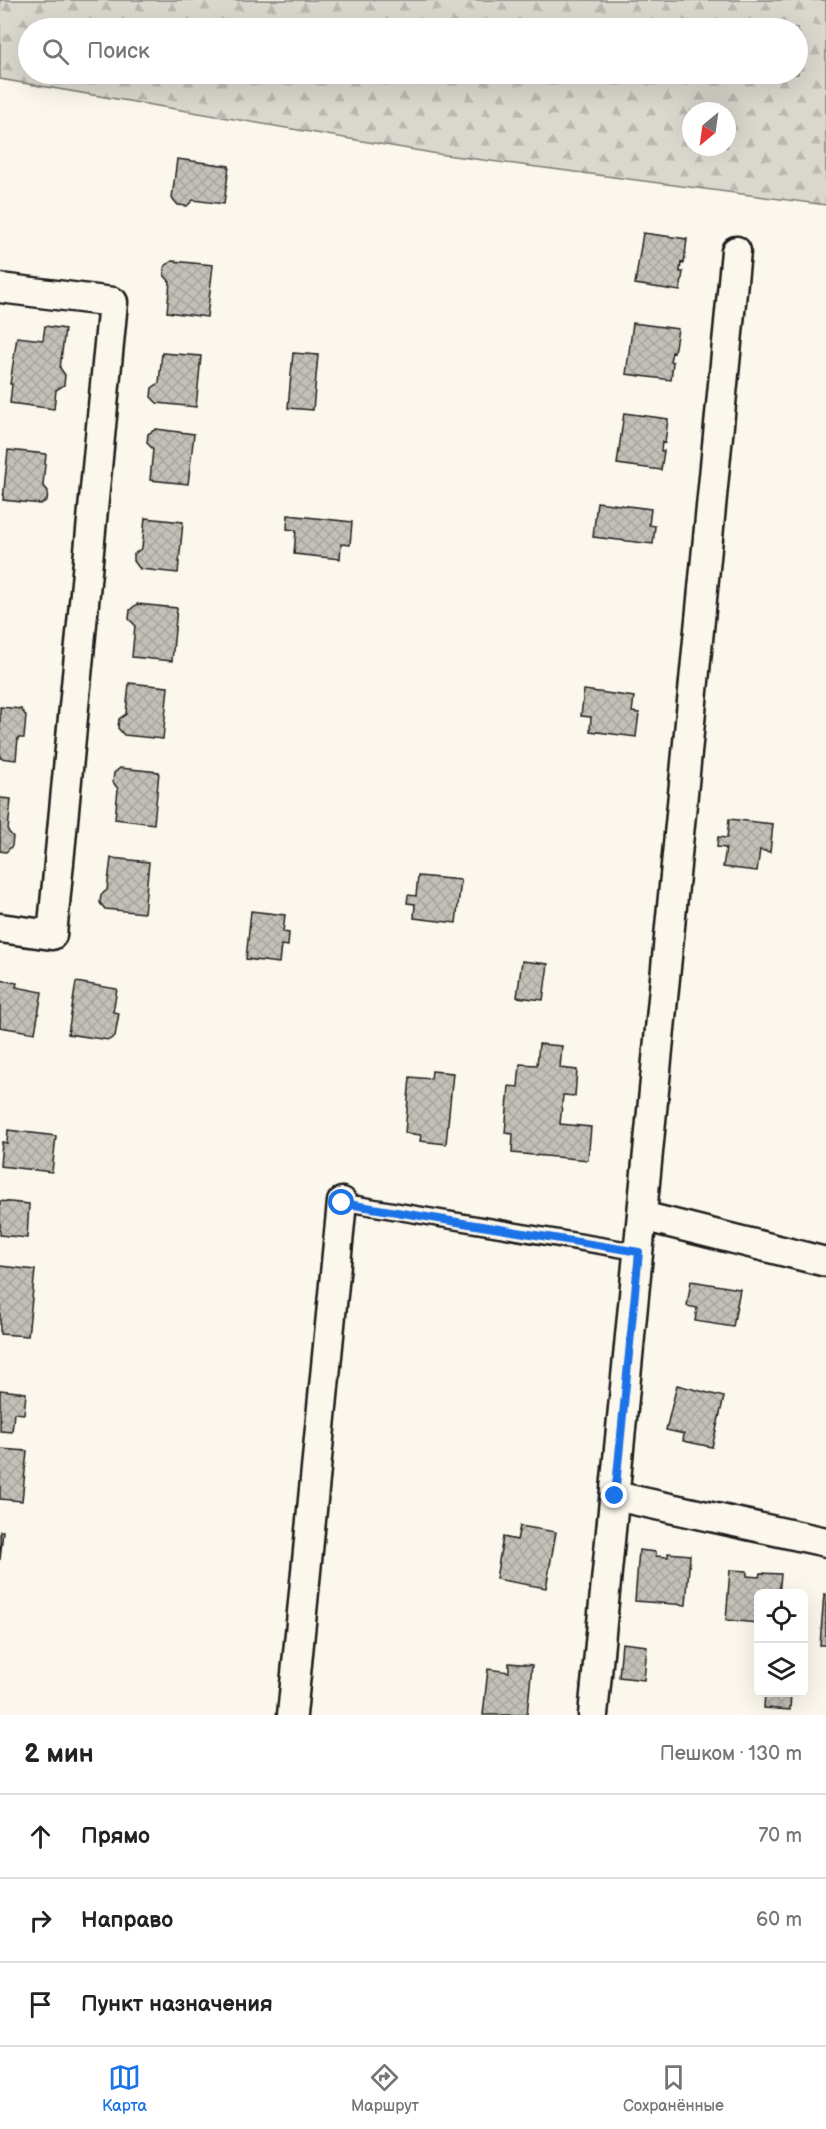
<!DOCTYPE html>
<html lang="ru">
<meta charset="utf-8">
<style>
body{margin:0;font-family:"Balsamiq Sans",sans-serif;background:#f6f6f6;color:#222}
.controls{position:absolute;right:18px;bottom:18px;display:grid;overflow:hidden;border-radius:9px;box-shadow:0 6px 24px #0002}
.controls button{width:54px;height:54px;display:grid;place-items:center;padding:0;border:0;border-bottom:2px solid #e0e0e0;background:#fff;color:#222;font:30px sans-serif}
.compass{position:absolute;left:682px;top:102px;width:54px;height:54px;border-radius:50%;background:#fff;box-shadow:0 6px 24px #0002;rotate:209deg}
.stop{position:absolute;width:18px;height:18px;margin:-14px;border:4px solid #1a73e8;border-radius:50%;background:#fff}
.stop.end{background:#1a73e8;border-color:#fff;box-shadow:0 2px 6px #0008}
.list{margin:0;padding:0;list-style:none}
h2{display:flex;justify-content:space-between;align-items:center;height:78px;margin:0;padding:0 24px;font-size:26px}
h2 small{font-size:20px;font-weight:400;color:#767676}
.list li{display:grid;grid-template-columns:39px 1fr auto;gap:18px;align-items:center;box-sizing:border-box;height:84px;padding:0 24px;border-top:2px solid #e0e0e0}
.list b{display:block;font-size:22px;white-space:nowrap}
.list em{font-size:20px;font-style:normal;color:#767676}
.icon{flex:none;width:33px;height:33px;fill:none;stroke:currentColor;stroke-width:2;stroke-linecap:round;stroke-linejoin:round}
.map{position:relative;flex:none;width:826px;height:1715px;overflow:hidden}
.search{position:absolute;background:#fff;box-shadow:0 6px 24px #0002;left:18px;right:18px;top:18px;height:66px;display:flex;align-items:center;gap:15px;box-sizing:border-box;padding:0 21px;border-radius:33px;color:#767676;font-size:22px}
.sheet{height:330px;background:#fff}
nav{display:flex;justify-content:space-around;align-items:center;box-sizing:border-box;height:84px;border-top:2px solid #e0e0e0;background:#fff;font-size:16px;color:#767676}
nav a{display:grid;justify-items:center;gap:3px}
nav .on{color:#1a73e8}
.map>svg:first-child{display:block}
.forest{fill:url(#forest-firs);stroke:#7b7a75;stroke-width:1.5;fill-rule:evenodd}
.building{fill:url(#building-cross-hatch);stroke:#1c1c1c;stroke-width:1.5}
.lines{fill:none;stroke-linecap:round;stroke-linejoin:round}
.lane-casing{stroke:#1c1c1c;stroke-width:20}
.street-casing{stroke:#1c1c1c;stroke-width:33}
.lane{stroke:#fbf7ec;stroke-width:15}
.street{stroke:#fbf7ec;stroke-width:28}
.route{stroke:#1a73e8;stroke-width:8}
</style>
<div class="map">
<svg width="826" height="1715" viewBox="0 0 826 1715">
<defs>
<pattern id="forest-firs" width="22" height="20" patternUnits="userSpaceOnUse" patternTransform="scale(1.5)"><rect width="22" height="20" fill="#dad7ce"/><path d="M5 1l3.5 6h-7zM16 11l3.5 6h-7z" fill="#bab8b0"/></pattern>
<pattern id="building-cross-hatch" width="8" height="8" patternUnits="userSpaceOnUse" patternTransform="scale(1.5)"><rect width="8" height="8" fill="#c3c0b8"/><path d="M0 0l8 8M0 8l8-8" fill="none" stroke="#a7a49e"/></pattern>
</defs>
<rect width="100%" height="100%" fill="#fbf7ec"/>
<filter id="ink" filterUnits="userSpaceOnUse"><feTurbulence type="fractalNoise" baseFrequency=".0167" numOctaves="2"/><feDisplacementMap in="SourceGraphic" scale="12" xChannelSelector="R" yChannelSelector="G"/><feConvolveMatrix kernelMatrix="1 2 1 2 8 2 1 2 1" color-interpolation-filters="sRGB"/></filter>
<g filter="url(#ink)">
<!-- forest -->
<path class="forest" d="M0,0H826V205L438,154L0,79ZM28,28H798V74H28ZM691,111H727V147H691Z"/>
<!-- building -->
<path class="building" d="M177,159L229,166L224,204L193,200L187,206L178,205L172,198Z
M643,233L687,239L684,263L681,262L680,272H683L680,291L635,284Z
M172,261L213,265L207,317L167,312L170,282L164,275L165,266Z
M633,323L678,329L674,353L672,352L670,361L673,362L671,380L626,374Z
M45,326L65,329L60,368L65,375L64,385L56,390L54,409L10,403L12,384H10L17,337L43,340Z
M162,353L201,356L196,407L157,403L151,397L152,388L159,383Z
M293,353L318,355L313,410L288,408Z
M624,413L668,419L665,443L662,442L661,451H664L661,470L617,464Z
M156,429L194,434L188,484L150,480L153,449L147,443L148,434Z
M8,450L46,454L43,485L48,491L47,500L41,504L3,500Z
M597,502L651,509L649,525L655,526L653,544L593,537Z
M288,515L352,522L350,545L341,544L340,559L294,554L296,530L287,529Z
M145,518L183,522L178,573L140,569L134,561V554L142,548Z
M137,604L177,608L172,661L132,657L135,625L129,619L130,610Z
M129,683L168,687L163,739L124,735L118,728L119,719L126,714Z
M584,690L634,697L632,712L639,713L636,737L590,731L591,717L581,716Z
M0,707L21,709L26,716L24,738H18L16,760L0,758Z
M120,768L159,772L154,824L115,819L118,789L113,782L114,773Z
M0,798L11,799L8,831L13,837L12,846L6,852L0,851Z
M729,819L773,824L770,852L760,850L757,871L723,867L726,848L717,847L718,837L727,838Z
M111,858L149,862L144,913L105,909L100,903L101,895L107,890Z
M418,876L461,880L456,923L414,918L415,904L407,903L408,895L416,896Z
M251,911L285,915L283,932L289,933L288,946L281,945L279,963L246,959Z
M522,961L548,964L543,1000L517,997Z
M0,980L17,983L16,987L42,992L35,1033L0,1027Z
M76,982L117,989L113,1012L119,1013L115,1036L109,1040L68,1034Z
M539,1044L562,1046L560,1068L577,1070L575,1096L563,1095L560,1124L591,1127L588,1160L512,1153L513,1134L505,1133L509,1086L518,1087L520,1064L537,1065Z
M432,1071L453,1073L446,1144L420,1141L421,1135L405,1133L410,1077L431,1079Z
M8,1130L56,1136L52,1172L0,1166L2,1142L7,1143Z
M0,1201L29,1204L27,1238L0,1235Z
M0,1266L35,1270L28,1336L0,1334Z
M691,1281L740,1289L733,1327L695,1321L697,1308L687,1306Z
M677,1385L724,1397L712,1447L683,1441L684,1434L666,1430Z
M0,1390L26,1393L24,1414L14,1413L12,1432L0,1431Z
M0,1449L27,1451L22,1501L0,1499Z
M520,1526L556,1532L546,1588L496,1579L503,1537L517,1540Z
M0,1531H3L0,1560Z
M639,1550L656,1552V1556L668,1557V1553L690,1555L686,1605L635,1601Z
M730,1570L747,1571V1576L759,1577L760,1573L781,1574L779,1594H758V1623L726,1620Z
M824,1594H826V1645H820Z
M622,1643L647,1646L644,1680L619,1677Z
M509,1663L532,1665L527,1715H483L488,1669L509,1672Z
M765,1692H791L790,1710L764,1708Z"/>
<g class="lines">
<defs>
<path id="lane" d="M342,1202L639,1252"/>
<path id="street" d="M0,288L113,302L52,935L0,928
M642,1216L826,1262
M615,1496L826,1542
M292,1715L342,1202
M593,1715L736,251"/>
</defs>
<!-- lane casing -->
<use href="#lane" class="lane-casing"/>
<!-- street casing -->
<use href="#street" class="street-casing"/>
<!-- lane -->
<use href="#lane" class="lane"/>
<!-- street -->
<use href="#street" class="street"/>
</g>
</g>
<g class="lines" filter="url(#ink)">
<!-- route -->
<path class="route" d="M342,1203L639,1252L615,1496"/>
</g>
</svg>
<div class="controls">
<button><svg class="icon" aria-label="locate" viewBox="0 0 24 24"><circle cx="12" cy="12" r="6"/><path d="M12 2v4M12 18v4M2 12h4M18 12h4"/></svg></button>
<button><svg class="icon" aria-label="layers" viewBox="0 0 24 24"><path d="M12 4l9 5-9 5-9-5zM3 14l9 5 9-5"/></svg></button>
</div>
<svg class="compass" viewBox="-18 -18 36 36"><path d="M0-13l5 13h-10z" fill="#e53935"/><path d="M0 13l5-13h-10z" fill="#767676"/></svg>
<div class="stop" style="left:342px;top:1203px"></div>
<div class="stop end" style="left:615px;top:1496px"></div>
<div class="search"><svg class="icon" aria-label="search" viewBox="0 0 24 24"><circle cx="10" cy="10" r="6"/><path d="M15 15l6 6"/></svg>Поиск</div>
</div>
<section class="sheet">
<h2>2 мин<small>Пешком · 130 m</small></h2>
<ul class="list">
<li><svg class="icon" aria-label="ahead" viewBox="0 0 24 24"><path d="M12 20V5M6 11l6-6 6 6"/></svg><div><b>Прямо</b></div><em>70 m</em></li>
<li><svg class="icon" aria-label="right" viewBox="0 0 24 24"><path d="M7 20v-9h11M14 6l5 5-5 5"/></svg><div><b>Направо</b></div><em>60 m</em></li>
<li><svg class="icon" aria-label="arrive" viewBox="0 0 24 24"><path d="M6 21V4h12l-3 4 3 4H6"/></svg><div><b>Пункт назначения</b></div></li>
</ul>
</section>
<nav>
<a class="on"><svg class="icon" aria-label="map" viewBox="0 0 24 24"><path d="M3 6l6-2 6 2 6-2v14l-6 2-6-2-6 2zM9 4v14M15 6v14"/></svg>Карта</a>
<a><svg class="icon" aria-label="directions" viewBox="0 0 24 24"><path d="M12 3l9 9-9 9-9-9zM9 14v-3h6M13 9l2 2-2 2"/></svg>Маршрут</a>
<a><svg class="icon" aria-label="saved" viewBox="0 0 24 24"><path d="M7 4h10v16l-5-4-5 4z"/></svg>Сохранённые</a>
</nav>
